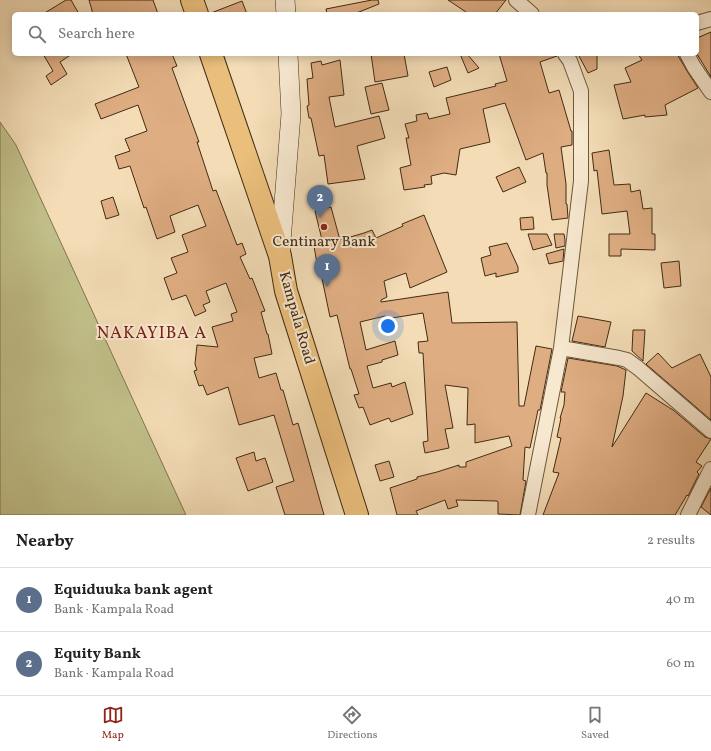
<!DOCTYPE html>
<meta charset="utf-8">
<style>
body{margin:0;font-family:Vollkorn,serif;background:#f6f6f6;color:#222}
.you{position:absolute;left:388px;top:326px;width:14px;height:14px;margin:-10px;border:3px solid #fff;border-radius:50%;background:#1a73e8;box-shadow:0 0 0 6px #1a73e833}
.badge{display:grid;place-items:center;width:26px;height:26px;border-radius:50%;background:#8f2418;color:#fff;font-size:13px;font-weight:700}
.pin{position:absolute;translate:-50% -33px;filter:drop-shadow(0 1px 2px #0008)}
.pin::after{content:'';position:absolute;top:21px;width:14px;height:12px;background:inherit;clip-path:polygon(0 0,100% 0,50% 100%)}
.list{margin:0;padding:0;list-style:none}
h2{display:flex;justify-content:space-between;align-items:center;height:52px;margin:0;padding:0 16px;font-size:17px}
h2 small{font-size:13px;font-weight:400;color:#767676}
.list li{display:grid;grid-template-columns:26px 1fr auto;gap:12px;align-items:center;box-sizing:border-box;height:64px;padding:0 16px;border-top:1px solid #e0e0e0}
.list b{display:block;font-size:15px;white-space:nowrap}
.list p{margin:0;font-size:13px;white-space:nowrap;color:#767676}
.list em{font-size:13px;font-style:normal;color:#767676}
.icon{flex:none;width:22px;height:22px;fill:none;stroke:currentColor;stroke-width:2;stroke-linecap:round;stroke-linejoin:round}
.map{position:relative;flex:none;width:711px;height:515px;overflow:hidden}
.search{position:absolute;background:#fff;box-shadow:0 2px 10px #0003;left:12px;right:12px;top:12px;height:44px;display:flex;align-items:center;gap:10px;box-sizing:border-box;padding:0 14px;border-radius:6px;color:#767676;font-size:15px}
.sheet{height:180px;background:#fff}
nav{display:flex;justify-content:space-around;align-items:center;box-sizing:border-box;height:56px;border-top:1px solid #e0e0e0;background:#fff;font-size:11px;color:#767676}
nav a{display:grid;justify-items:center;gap:2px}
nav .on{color:#8f2418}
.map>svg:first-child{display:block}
.green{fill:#c1bf89;stroke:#81754e}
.building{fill:#dfad82;stroke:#412b14}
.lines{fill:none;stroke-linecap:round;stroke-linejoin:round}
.minor-casing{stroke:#6e573c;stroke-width:16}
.secondary-casing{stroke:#412b14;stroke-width:20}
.primary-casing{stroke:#412b14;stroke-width:24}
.minor{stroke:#f7e8d0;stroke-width:14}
.secondary{stroke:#f7e8d0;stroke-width:19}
.primary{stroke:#eabe7b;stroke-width:22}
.poi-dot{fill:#8f2418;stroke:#f7e8d0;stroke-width:1.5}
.labels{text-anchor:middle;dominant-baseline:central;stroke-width:4;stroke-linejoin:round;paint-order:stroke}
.poi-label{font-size:15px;fill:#412b14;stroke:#f7e8d0}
.street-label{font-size:15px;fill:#412b14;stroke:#f7e8d0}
.quarter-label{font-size:17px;letter-spacing:1px;fill:#7a1f14;stroke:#f7e8d0}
</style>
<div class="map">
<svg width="711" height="515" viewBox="0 0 711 515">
<rect width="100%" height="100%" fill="#f3dcb6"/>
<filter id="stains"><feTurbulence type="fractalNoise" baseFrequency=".005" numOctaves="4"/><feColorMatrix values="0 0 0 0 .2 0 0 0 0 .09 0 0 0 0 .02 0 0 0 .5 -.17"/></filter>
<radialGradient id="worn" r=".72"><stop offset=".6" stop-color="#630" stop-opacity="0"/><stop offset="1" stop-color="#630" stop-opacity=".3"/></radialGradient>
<!-- green -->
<path class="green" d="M0,122L16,145L186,515H0Z"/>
<!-- building -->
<path class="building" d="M66,0H71L79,14H43Z
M89,0H153L158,14H93Z
M372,0H378L379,4L354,14H327L326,9Z
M448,0H506L495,14H469Z
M242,1L247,14H212L211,13Z
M711,32V77L697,54V38Z
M43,54H72L60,62L67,74L51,85L46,76L53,71Z
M126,54H172L177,66L172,68L199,142H197L213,191L216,190L237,245L242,243L246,254L240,257L250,279L252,278L265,311L261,312L267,334H268L272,354L254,358L259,378L276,373L281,390H283L293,425L298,423L324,515H285L276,487L294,481L274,415L239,425L228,387L207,395L203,385L199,386L194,371L197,370L195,364L197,345L218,347L212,327L233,321L231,314L237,312L226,283L206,291L210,302L203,305L206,311L195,316L186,295L172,300L164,278L177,273L171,258L188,252L182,235L206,226L198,205L170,216L175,232L157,239L146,207L144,208L130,166L119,169L115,156L130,151L125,139L147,131L138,105L101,119L95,104L139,87Z
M371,54H404L408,76L375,82Z
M460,54H467L479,68L468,73Z
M499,54H557V56L540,62L549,93L559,90L571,131H572V145L561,147L566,184V204H567L568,218L552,220L547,185V173H546L543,153L526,160L505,103L483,109L490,142L460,149L456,175L444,173L431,176L432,184L424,185L425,187L404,190L400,168L411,165L406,138H409L405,124L417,121L416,115L427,113L429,119L450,114L446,98L496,86L495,84L507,81Z
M578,54H597V69L588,73Z
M638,54H677L687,71L698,88L665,105L667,115L645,117V115L623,119L614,85L631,82L625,68L642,60Z
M340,60L344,95L329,97L335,127L379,116L385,138L357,146L365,179L328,184L324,155L319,156L311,118H309L307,106L309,105L307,79L313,78L311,63L321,61L322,65Z
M447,67L451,80L434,87L429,72Z
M382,83L389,110L371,114L365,87Z
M609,150L614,185L630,184L631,192L640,190L643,209L652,208V234H655V250L621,249V256H609V234H630L627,211L602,214L597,170L594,171L592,153Z
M519,167L526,182L503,192L496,177Z
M113,197L119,215L106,219L101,201Z
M331,207L340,240L364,233L372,230L376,238L403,226L402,224L424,215L447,272L410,288L406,273L384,281L387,297L381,300V302L448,292L452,323L517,322L519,406H524L536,346L552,349L540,410H538L530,448L525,447L523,480L526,481L520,515L498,514V502L497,501L456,500L458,506L448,509L445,500L416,511L418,515H397L390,488L417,479V477L437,472L459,465V467H466V462L512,446L509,436L475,443V424L467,425L468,388L445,385L453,428L445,429L449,448L425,453L423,442L428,441L423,353H419L418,342L428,341L423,313L386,319L385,316L360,322L366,350L395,341L398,355L382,360V362L367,366L373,388L391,383L392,387L405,382L413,414L391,422L389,418L370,425L363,407L359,408L354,395L359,394L351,369H350L337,315L330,317L319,264H317L314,246L323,244L315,211Z
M533,217L534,229L521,230L520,218Z
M528,234H547L552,245L533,250Z
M554,234H564L565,240V246L556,248Z
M507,243L518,267V272L496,277V273L485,276L481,258L491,255L489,247Z
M564,249L563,261L549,264L546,254Z
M679,261L681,286L664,288L661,263Z
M578,316L611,322L605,347L572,341Z
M633,330H645L643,361L632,351Z
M658,353L672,368L700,354L711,377V420L646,364Z
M568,358L617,366L626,370L623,396L612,447L646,393L673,410L705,437L711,439L696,462L702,466L697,472L699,474L688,496L687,495L675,515H543L559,473L553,472L561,438L557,437L561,418H560L564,405L565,392H561Z
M254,452L256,461L265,458L273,482L248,491L236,458Z
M389,461L394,477L380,481L375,465Z
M711,488V515L701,507Z"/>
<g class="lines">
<defs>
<path id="minor" d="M516,0L532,14
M697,23L711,19
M687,54L694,67L711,92
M561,348L619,358L627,360L638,368L711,431
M528,515L561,348L581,181V91L570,61L565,54
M688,515L711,469"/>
<path id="secondary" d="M285,0L286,14
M280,254L291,114L288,54"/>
<path id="primary" d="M192,0L197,14
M211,54L280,256L286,291L357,515"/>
</defs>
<!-- minor casing -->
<use href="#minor" class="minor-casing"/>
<!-- secondary casing -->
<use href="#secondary" class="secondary-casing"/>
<!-- primary casing -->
<use href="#primary" class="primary-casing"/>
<!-- minor -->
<use href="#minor" class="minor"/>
<!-- secondary -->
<use href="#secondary" class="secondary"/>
<!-- primary -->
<use href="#primary" class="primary"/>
</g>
<!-- markers -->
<circle class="poi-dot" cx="324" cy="227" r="4"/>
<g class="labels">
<!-- poi labels -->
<g class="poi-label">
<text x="324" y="242">Centinary Bank</text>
</g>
<!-- street labels -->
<g class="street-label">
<text transform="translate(296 318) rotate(74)">Kampala Road</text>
</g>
<!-- quarter labels -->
<g class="quarter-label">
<text x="152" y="333">NAKAYIBA A</text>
</g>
</g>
<rect width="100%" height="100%" filter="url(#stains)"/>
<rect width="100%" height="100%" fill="url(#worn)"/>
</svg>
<div class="you"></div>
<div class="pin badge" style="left:327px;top:287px;background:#5c6f8a">1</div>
<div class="pin badge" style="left:320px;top:218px;background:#5c6f8a">2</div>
<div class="search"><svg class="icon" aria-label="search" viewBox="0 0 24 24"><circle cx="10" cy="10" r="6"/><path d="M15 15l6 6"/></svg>Search here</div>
</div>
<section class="sheet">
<h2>Nearby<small>2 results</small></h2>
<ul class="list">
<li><span class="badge" style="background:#5c6f8a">1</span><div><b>Equiduuka bank agent</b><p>Bank · Kampala Road</p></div><em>40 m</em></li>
<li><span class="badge" style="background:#5c6f8a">2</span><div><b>Equity Bank</b><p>Bank · Kampala Road</p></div><em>60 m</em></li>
</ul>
</section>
<nav>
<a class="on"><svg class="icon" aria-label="map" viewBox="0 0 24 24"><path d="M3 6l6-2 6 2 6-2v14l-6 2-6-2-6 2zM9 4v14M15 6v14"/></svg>Map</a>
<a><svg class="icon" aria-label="directions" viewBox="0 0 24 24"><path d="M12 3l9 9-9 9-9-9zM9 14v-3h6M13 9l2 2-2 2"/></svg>Directions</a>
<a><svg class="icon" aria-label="saved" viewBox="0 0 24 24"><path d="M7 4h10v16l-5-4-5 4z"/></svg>Saved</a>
</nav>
